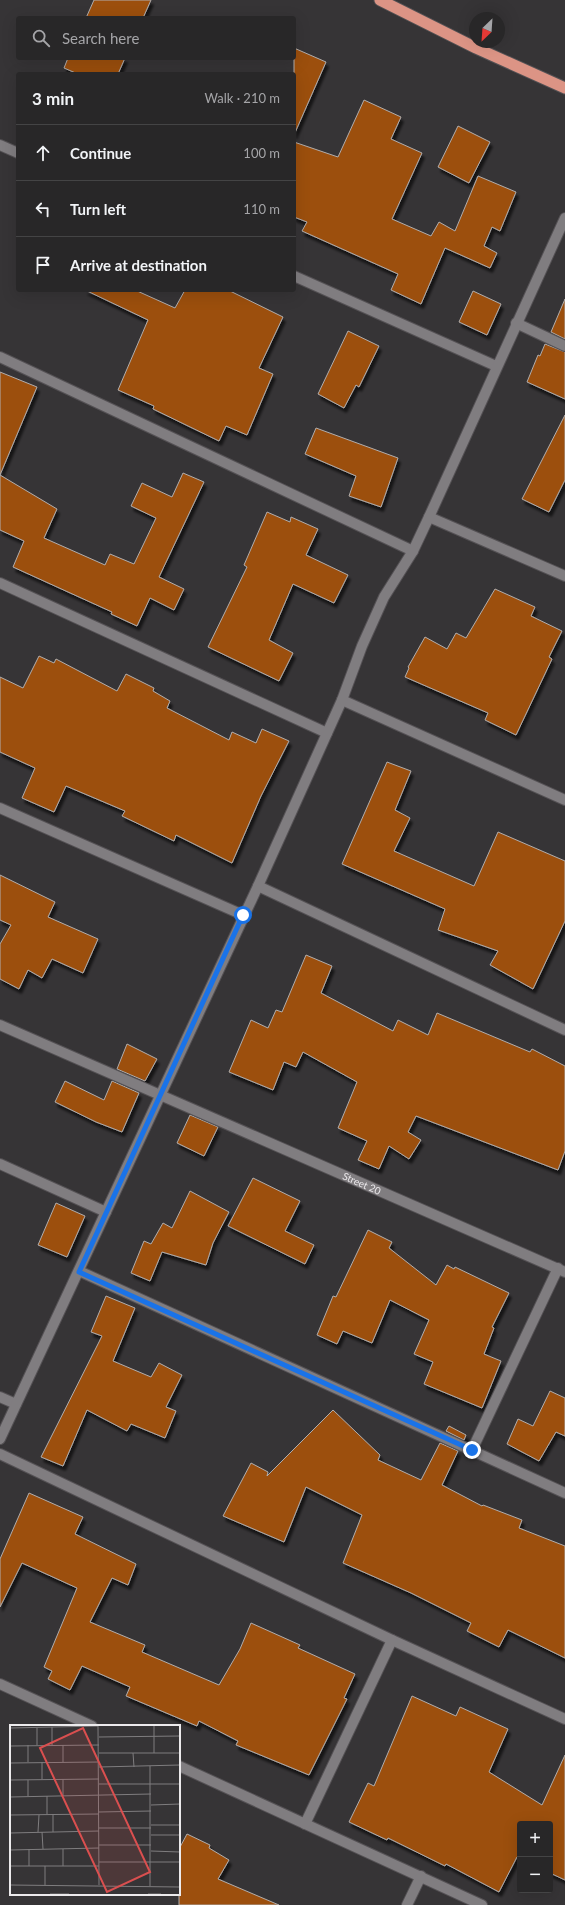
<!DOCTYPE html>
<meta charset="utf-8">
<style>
body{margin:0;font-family:Lato,sans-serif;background:#302f30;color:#f1f3f6}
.controls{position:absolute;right:12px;bottom:12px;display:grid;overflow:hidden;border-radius:4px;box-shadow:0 4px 16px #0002}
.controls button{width:36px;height:36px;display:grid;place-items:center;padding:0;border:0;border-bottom:1px solid #444445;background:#282728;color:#f1f3f6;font:20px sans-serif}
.compass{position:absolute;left:469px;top:12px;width:36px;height:36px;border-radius:50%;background:#282728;box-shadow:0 4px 16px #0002;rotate:205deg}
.stop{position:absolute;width:12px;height:12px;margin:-9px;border:3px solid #1a73e8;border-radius:50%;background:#fff}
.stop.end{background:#1a73e8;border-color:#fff;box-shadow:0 1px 4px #0008}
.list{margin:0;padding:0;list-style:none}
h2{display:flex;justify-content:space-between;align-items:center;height:52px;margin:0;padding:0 16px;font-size:17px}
h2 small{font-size:13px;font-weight:400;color:#a5a5a8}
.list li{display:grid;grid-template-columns:26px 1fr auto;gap:12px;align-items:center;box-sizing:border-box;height:56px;padding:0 16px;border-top:1px solid #444445}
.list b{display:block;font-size:15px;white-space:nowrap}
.list em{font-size:13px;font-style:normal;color:#a5a5a8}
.icon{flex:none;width:22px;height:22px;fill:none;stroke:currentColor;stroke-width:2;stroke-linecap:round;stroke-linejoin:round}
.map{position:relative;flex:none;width:565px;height:1905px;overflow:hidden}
.search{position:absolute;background:#282728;box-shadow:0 4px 16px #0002;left:16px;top:16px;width:280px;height:44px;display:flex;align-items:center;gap:10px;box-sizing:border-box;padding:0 14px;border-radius:4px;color:#a5a5a8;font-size:15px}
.panel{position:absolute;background:#282728;box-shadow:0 4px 16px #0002;left:16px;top:72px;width:280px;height:220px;border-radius:4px}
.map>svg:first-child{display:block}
.building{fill:#9c5011;stroke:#b1adab;filter:url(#shadow)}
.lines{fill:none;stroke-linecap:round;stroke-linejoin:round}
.minor-casing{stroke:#545154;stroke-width:12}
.trunk-casing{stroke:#545154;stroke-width:13}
.minor{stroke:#807d80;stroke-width:10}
.trunk{stroke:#dc9485;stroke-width:11}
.route{stroke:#1a73e8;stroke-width:5}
.labels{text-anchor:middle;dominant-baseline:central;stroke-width:3;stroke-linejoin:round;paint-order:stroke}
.street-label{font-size:10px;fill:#eceaec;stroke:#2c2a2c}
.inset-road{fill:none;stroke:#7f7d7f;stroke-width:1}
.view{fill:#da4f4f;fill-opacity:0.15;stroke:#da4f4f;stroke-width:2}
.inset-edge{fill:none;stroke:#eceaec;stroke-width:2}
</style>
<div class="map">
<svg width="565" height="1905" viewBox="0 0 565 1905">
<defs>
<filter id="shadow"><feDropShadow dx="2.5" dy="4.5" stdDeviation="1" flood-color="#0009"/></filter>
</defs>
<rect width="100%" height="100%" fill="#363436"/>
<!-- building -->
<path class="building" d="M94,0H151L143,18H86Z
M294,48L326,62L294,135Z
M68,58H125L118,74H78L64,68Z
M364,100L401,117L391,139L422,153L392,219L431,236L439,222L455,231L478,176L516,192L500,231L492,227L484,246L497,253L490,268L445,248L421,304L391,290L398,274L302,231L307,222L294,217V142L338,157Z
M458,126L490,142L469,183L438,167Z
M85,290H135L175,308L185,290H228L283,317L259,368L273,374L247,435L226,426L219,441L153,409L154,406L118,390L148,320Z
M473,291L501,304L487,335L459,322Z
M565,299V339L551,332Z
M348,331L379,346L359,387L356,385L344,408L318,394Z
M545,344L565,352V399L527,382L538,355L540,356Z
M0,372L37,387L0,475L57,509L44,538L105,565L110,554L134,564L156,518L131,506L142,483L172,497L183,473L204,482L159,577L184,589L174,610L150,598L137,626L111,614L112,612L13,567L24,541L0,530Z
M565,415V480L549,512L522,499Z
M316,428L398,458L381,507L349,496L356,476L305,454Z
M267,512L290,522L291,517L318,529L306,555L348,575L334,603L293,584L269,640L293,653L279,681L208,647L247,567L244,565Z
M495,589L535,607L531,616L562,631L549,657L552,659L516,735L485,720L488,713L405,677L409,668L408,667L425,637L447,649L456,633L466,638Z
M39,656L54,663L56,659L117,691L126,674L154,688L153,691L170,701L167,708L229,740L232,732L256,743L262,729L289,741L261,796L232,863L176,835L174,841L122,816L125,811L66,786L54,812L22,798L35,768L0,752V677L23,688Z
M387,762L411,771L395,810L410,818L394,851L474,886L498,832L565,861V921L533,989L490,965L498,951L438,930L445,909L342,864Z
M0,875L55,902L48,917L98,939L83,973L52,959L42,978L28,970L19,989L0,979V944L11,925L0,920Z
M306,955L332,966L321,993L393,1031L398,1020L428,1035L437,1013L530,1052L532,1049L565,1066V1151L558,1170L416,1116L408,1132L421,1140L409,1159L389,1146L379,1169L358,1160L367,1141L338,1128L357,1082L303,1052L296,1067L284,1062L273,1090L229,1072L251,1020L268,1028L276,1010L282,1012Z
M127,1044L157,1059L145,1081L117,1069Z
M65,1081L104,1100L112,1081L139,1093L122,1132L96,1122L55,1102Z
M190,1115L218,1127L204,1156L177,1143Z
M253,1178L300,1201L285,1231L314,1245L305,1264L228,1226Z
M190,1191L229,1212L213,1243L206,1265L162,1252L150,1281L131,1273L144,1241L151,1244L163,1223L172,1228Z
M56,1203L85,1216L67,1257L38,1245Z
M368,1230L392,1242L389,1248L436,1285L447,1265L454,1269L455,1267L509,1293L492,1327L494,1328L484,1354L501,1361L482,1408L424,1384L433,1362L414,1354L429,1320L390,1300L372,1343L343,1331L337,1344L317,1335L333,1296L336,1297Z
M106,1296L135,1308L113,1361L151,1377L159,1363L182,1375L166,1407L176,1411L165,1438L131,1424L127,1431L87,1410L63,1466L41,1457L102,1336L91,1332Z
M550,1391L565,1398V1436L556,1432L539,1461L507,1444L518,1419L533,1426Z
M333,1410L380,1455L378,1460L421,1480L440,1443L458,1451L442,1485L482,1506L483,1505L522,1520L519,1528L565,1546V1658L508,1630L499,1647L467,1631L471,1623L411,1593L343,1563L362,1515L306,1487L284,1542L223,1516L251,1463L268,1472L267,1476Z
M449,1426L466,1435L464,1440L446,1431Z
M29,1493L83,1517L75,1534L136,1564L128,1585L112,1578L90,1622L145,1645L142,1652L219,1685L240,1649L251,1623L300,1645L298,1648L355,1674L344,1698L347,1699L309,1775L236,1745L238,1741L199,1721L197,1726L126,1696L130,1687L82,1666L70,1690L48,1679L52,1671L44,1667L77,1588L22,1563L0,1607V1559Z
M412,1696L456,1716L460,1707L508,1729L489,1772L542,1805L565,1755V1880L550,1873V1824H520V1858L517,1857L499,1892L446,1864L445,1866L388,1838L387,1840L349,1822L368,1783L374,1786Z
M187,1834L210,1845L209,1848L229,1860L218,1879L279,1905H179V1849Z"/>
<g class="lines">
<defs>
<g id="minor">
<path d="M0,145L18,153"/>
<path d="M294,276L496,366"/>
<path d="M516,323L565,346"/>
<path d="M0,357L413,551"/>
<path d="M429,517L565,576"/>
<path d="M0,583L327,733"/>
<path d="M342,700L565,800"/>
<path d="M0,808L243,915"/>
<path d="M258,886L565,1030"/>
<path id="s1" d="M0,1025L565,1272"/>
<path d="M0,1164L106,1212"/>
<path d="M79,1271L565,1493"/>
<path d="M0,1397L16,1404"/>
<path d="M0,1439L258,886L342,700L362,646L384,597L413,551L429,517L565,218"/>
<path d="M472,1450L558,1268"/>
<path d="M0,1454L392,1640L565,1719"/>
<path d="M0,1684L92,1726"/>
<path d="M179,1766L482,1905"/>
<path d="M305,1824L392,1640"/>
<path d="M407,1905L421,1876"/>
</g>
<path id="trunk" d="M380,0L476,48L565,88"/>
</defs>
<!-- minor casing -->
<use href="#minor" class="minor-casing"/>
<!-- trunk casing -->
<use href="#trunk" class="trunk-casing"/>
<!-- minor -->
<use href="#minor" class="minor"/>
<!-- trunk -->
<use href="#trunk" class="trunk"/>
</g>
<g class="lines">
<!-- route -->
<path class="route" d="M243,915L79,1272L472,1450"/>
</g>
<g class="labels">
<!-- street labels -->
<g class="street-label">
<text stroke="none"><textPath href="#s1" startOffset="395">Street 20</textPath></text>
</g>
</g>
<!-- overview -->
<g transform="translate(10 1725)">
<rect width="170" height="170" fill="#363436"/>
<path class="inset-road" d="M88,1L89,160M0,3L88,1M27,3V20M89,12L170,11M18,20V37M42,20V2M0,21L89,20M89,28H170M123,28L124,42M144,28V1M32,37V54M53,37V20M0,38L89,37M140,41V161M89,42L170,40M0,55L89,54M18,55V71M89,59H170M53,71V54M0,72L141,69M170,79V92M141,80L170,79M89,87L141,86M37,89V71M43,89V107M0,90L89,89M141,100H170M89,103H141M28,107L29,90M32,107L33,124M0,108L89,106M141,110H170M89,120H141M19,124V141M53,124V141M0,125L89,123M141,126L170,127M89,137H170M0,141H89M0,160L170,162M35,160V141M40,169H59M138,169H151"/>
<path class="view" d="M73,3L140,147L97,167L30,23Z"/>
<rect width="170" height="170" class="inset-edge"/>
</g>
</svg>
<div class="controls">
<button>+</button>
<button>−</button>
</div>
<svg class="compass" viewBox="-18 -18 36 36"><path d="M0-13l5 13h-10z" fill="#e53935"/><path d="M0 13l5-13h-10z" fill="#a5a5a8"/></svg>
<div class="stop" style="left:243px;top:915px"></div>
<div class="stop end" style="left:472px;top:1450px"></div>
<div class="search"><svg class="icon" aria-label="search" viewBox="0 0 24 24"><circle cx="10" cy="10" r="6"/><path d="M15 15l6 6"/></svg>Search here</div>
<section class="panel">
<h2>3 min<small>Walk · 210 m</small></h2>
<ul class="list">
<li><svg class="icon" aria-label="ahead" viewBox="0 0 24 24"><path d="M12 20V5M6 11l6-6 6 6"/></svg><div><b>Continue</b></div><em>100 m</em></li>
<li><svg class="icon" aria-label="left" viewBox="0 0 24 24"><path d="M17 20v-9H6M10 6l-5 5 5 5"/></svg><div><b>Turn left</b></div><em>110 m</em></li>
<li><svg class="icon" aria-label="arrive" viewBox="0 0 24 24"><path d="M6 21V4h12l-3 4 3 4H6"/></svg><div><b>Arrive at destination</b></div></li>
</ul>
</section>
</div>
